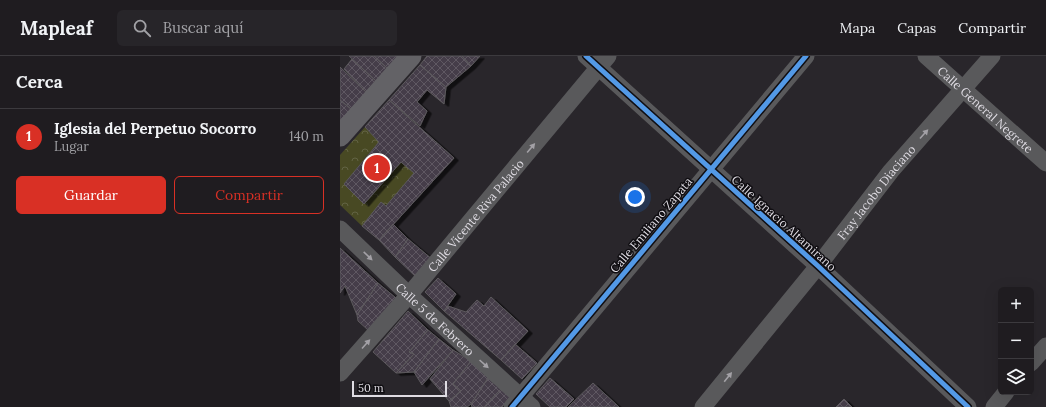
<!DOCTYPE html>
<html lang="es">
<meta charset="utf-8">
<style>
body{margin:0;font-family:Lora,serif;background:#272529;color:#f1f3f6}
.controls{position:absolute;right:12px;bottom:12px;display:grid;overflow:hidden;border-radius:6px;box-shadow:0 4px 16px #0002}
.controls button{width:36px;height:36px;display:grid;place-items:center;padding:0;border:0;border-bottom:1px solid #3c3a3e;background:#1f1c20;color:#f1f3f6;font:20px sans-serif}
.scale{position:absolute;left:12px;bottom:10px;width:95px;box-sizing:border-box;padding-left:4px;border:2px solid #dfdce3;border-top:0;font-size:11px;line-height:14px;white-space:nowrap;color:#dfdce3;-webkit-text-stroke:3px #100e12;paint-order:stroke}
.you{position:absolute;left:295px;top:141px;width:14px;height:14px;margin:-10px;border:3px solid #fff;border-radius:50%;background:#1a73e8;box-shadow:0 0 0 6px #1a73e833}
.badge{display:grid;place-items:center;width:26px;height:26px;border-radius:50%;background:#d93025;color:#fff;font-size:13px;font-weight:700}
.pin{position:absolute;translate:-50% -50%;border:2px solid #fff;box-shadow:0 1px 4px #0006}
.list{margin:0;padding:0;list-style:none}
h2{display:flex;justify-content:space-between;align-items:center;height:52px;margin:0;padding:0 16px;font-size:17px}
h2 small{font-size:13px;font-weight:400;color:#a1a1a5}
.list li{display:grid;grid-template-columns:26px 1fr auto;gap:12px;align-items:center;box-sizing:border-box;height:56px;padding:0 16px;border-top:1px solid #3c3a3e}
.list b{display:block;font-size:15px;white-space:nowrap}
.list p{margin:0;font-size:13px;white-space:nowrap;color:#a1a1a5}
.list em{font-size:13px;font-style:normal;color:#a1a1a5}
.actions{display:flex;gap:8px;padding:12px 16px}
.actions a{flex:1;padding:9px 0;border:1px solid #d93025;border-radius:6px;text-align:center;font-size:14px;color:#d93025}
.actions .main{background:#d93025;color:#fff}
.icon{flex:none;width:22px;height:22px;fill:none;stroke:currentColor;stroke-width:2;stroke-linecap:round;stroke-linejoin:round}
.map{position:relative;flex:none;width:706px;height:351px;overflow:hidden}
header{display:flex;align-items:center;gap:24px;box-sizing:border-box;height:56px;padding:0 20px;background:#1f1c20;border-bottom:1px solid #3c3a3e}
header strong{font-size:19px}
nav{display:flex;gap:22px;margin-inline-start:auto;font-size:14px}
.search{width:280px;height:36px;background:#272529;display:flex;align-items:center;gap:10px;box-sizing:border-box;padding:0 14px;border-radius:6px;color:#a1a1a5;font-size:15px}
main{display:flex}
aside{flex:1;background:#1f1c20}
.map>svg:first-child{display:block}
.park{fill:url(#park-crowns)}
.building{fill:url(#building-cross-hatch);stroke:#5c595d;filter:url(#shadow)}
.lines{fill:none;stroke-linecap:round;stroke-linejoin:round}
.minor{stroke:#59595b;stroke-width:17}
.major{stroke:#636266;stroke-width:21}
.cycleway-casing{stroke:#100e12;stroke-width:8}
.cycleway{stroke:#5399e6;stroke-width:5}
.oneway{fill:#a3a1a6}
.labels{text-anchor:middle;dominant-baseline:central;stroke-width:3;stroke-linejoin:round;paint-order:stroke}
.street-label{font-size:12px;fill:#dfdce3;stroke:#100e12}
</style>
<header>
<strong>Mapleaf</strong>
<div class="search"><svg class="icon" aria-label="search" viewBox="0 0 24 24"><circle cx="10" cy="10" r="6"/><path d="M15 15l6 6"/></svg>Buscar aquí</div>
<nav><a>Mapa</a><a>Capas</a><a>Compartir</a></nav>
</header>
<main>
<aside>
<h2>Cerca<small></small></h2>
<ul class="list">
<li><span class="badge">1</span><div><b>Iglesia del Perpetuo Socorro</b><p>Lugar</p></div><em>140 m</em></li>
</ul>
<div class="actions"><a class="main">Guardar</a><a>Compartir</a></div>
</aside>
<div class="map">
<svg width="706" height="351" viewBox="0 0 706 351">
<defs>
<pattern id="park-crowns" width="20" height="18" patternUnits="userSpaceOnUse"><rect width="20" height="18" fill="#484923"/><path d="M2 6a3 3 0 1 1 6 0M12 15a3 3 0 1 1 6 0" fill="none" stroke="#626343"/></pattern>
<pattern id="building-cross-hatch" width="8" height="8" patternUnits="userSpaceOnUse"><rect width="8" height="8" fill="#453e48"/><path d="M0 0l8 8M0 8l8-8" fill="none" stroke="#5f5962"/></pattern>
<filter id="shadow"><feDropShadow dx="4.5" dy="2.5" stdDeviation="0" flood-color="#0009"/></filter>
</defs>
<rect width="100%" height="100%" fill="#29262b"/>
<!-- park -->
<path class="park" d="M25,71L39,86L4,128L24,148L61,106L74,117L46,150L41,147L22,170L0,149V99Z"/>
<!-- building -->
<path class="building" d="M9,0H34L47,12L36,25Z
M34,0H59L47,12Z
M87,0H122L131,10L106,31L80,9Z
M122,0H140L131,10Z
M12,3L36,25L26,36L4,13Z
M80,9L106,31L104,48L87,34L77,46L87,55L80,70L49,44Z
M0,11L26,36L11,53L0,44Z
M0,44L11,53L0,68Z
M49,44L114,102L39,184L22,170L41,146L46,150L74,117L61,106L24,148L4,128L39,86L25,71Z
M53,168L68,183L55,201L39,184Z
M68,183L93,204L76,221L55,201Z
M0,192L38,227L17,259L5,230L0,237Z
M98,222L116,238L104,255L85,236Z
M38,227L56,242L28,274L18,265L17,259Z
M151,241L188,275L161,304L104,255L108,250L126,256L137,244L144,250Z
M68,255L88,274L69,296L74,298L56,317L33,296Z
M88,274L99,283L74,316L56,317L74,298L69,296Z
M99,283L113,294L82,329L74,316Z
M175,288L197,307L182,323L161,304Z
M113,294L131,305L113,328L121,335L109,345L90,323Z
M131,305L148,322L131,348L127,351H111L109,345L121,335L113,328Z
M148,322L161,333L144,351H132L131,348Z
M210,322L234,343L226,351H210L196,338Z
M253,327L279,351H228Z
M161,333L170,341L162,351H144Z
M504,343L512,351H496Z"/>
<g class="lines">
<!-- minor -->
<g class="minor">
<path d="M246,0L478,210L628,351"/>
<path id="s1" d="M586,0L706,107"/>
<path id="s2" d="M0,173L69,239L192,351"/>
<path d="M691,307L706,290"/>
<path id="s3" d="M0,317L69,239L268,0"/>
<path d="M172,351L466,0"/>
<path id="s4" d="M363,351L478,210L551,115L652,0"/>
<path d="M654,351L666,336"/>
</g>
<!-- major -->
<path class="major" d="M0,80L71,0"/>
<defs>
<path id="cycleway" d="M246,0L478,210L628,351
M172,351L466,0"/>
</defs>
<!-- cycleway casing -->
<use href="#cycleway" class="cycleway-casing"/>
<!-- cycleway -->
<use href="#cycleway" class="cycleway"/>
</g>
<!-- one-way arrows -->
<defs><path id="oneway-solid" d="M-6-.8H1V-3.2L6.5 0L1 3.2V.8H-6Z"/></defs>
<g class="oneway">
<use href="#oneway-solid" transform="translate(584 78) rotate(-48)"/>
<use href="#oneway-solid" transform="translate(191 92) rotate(-50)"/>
<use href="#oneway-solid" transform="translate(28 200) rotate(44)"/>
<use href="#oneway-solid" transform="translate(26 288) rotate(-48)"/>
<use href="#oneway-solid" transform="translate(144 308) rotate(42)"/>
<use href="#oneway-solid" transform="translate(388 321) rotate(-51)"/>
</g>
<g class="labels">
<!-- street labels -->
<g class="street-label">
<text stroke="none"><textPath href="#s1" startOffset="80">Calle General Negrete</textPath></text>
<text stroke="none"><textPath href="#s4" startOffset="276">Fray Jacobo Diaciano</textPath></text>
<text stroke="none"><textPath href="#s3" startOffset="208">Calle Vicente Riva Palacio</textPath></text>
<text transform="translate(444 167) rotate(42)">Calle Ignacio Altamirano</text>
<text transform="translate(311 169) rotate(-50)">Calle Emiliano Zapata</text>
<text stroke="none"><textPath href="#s2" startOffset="131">Calle 5 de Febrero</textPath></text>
</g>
</g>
</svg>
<div class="controls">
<button>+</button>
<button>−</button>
<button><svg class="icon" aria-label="layers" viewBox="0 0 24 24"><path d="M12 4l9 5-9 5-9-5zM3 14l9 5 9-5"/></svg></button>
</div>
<div class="scale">50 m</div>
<div class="you"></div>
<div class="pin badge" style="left:37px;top:112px">1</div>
</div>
</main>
